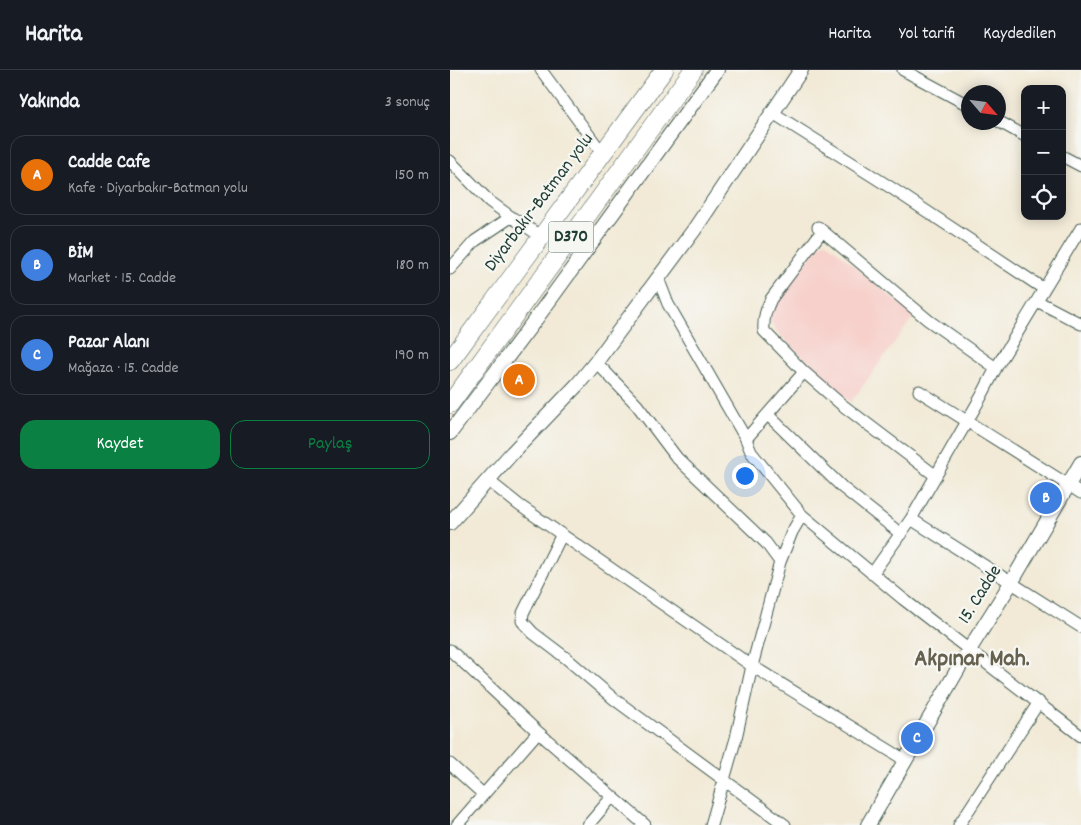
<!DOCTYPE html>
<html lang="tr">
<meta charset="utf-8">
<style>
body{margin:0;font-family:Dekko,sans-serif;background:#20242c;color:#f1f3f6}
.controls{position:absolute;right:15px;top:15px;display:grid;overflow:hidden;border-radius:10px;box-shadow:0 2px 12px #0003}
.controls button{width:45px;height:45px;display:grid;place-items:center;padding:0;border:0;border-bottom:1px solid #363941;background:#171b24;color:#f1f3f6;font:25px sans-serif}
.compass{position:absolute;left:511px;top:15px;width:45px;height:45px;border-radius:50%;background:#171b24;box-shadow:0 2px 12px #0003;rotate:118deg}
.you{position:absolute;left:294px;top:405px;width:18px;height:18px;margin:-12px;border:4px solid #fff;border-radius:50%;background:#1a73e8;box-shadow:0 0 0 8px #1a73e833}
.badge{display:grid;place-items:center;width:32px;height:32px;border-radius:50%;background:#0b8043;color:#fff;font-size:16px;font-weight:700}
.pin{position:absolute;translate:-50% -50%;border:2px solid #fff;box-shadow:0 1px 5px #0006}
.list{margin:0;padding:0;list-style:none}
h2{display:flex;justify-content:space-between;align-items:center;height:65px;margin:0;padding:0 20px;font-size:21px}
h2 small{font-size:16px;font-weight:400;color:#9ea1a6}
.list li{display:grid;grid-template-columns:32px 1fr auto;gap:15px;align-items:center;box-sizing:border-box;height:80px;margin:0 10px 10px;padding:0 10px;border:1px solid #363941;border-radius:15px}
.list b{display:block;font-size:19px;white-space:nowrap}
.list p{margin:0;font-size:16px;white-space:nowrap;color:#9ea1a6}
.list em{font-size:16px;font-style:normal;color:#9ea1a6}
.actions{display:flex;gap:10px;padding:15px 20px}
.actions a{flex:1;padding:11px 0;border:1px solid #0b8043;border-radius:15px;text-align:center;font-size:18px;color:#0b8043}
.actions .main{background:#0b8043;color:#fff}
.icon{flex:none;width:28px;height:28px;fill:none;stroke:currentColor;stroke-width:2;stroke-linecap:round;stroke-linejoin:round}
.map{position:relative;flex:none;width:631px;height:755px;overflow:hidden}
header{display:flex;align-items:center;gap:30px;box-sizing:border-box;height:70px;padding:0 25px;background:#171b24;border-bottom:1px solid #363941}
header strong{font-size:24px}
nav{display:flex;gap:28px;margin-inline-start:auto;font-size:18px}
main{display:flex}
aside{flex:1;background:#171b24}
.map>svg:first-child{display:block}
.built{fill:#f7d0cb}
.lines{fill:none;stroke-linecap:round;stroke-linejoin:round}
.minor-casing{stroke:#3f574c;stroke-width:13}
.tertiary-casing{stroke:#3f574c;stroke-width:16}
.trunk-casing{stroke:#3f574c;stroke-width:19}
.minor{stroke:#fff;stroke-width:11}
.tertiary{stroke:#fff;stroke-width:14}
.trunk{stroke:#fff;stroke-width:18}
.labels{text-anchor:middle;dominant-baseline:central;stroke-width:4.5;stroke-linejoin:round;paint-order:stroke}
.shield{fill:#f6f6f2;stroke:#60746d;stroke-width:1}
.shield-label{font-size:18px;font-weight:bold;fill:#1f3d34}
.street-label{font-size:19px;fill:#1f3d34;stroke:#f6f6f2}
.district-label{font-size:24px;font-weight:bold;fill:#66614f;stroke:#f6f6f2}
</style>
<header>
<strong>Harita</strong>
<nav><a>Harita</a><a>Yol tarifi</a><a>Kaydedilen</a></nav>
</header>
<main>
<aside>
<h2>Yakında<small>3 sonuç</small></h2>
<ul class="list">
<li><span class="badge" style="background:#e8710a">A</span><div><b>Cadde Cafe</b><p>Kafe · Diyarbakır-Batman yolu</p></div><em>150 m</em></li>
<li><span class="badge" style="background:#3f7fe0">B</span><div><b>BİM</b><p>Market · 15. Cadde</p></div><em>180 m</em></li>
<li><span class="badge" style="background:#3f7fe0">C</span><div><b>Pazar Alanı</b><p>Mağaza · 15. Cadde</p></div><em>190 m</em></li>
</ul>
<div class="actions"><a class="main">Kaydet</a><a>Paylaş</a></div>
</aside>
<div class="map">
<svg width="631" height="755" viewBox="0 0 631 755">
<rect width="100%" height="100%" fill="#f6f6f2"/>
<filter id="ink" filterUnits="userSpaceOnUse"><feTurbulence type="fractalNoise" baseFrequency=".02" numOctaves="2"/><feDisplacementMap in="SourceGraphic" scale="10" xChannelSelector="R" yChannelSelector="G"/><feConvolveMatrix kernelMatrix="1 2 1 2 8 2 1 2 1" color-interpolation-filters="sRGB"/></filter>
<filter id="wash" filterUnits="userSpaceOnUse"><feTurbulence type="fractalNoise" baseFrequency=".0096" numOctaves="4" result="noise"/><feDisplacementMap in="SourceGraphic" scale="20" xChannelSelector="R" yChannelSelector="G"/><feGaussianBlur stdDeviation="1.12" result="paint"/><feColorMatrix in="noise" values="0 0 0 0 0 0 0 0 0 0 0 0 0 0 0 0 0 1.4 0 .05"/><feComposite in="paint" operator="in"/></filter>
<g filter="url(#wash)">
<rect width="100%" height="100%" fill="#f2ead7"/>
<!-- built -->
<path class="built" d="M375,171L464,246L401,332L334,269L324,258L318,246L364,183Z"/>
</g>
<g filter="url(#ink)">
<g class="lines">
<defs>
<path id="minor" d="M91,0L153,84
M453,0L518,35
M323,43L443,119L594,219
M548,51L575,66
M612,86L631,96
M0,91L39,131L61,147
M368,157L478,250L546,298
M372,161L321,229C316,240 313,248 314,261L354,302L391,334L486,406
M0,199L25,171L61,147L91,166
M208,208L218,234L296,369L301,382L352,445L453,529L631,666
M587,231L631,254
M146,292L187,335L227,388L316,473L330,492
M469,321L631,423
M318,345L393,418L451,464
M296,369L354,302
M39,411L69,435L302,596L455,690
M461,449L631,557
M112,464L73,543L72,551L83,563L116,588L164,629L335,755
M422,504L461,449L531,327L546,298L631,158
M0,580L88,662L195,755
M0,694L33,724
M7,755L88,662
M138,755L162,727
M261,755L286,668L302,596L330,492L342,462L352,445
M509,755L589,632"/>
<path id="tertiary" d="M0,363L88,246L267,0
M0,453L62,383L128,314L146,292L244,160L351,0
M418,755L519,580L561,513L631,393"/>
<path id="trunk" d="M0,291L214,0
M0,334L243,0"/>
</defs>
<!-- minor casing -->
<use href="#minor" class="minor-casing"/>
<!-- tertiary casing -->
<use href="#tertiary" class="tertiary-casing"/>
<!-- trunk casing -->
<use href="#trunk" class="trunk-casing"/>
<!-- minor -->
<use href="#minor" class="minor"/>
<!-- tertiary -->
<use href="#tertiary" class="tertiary"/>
<!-- trunk -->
<use href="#trunk" class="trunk"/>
</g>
</g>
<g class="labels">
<!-- shield labels -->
<rect class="shield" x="98.5" y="151.5" width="45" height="31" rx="4"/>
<g class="shield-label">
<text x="121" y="167">D370</text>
</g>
<!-- street labels -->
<g class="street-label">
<text transform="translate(90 133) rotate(-53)">Diyarbakır-Batman yolu</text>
<text transform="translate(531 525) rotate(-58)">15. Cadde</text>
</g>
<!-- district labels -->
<g class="district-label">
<text x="522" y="590">Akpınar Mah.</text>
</g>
</g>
</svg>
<div class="controls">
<button>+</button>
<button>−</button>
<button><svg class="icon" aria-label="locate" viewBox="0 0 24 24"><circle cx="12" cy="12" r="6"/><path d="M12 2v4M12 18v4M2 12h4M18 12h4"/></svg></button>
</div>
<svg class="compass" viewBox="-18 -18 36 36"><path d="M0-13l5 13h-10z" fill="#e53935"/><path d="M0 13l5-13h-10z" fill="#9ea1a6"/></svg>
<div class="you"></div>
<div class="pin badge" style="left:69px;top:310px;background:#e8710a">A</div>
<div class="pin badge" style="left:596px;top:428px;background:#3f7fe0">B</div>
<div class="pin badge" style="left:467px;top:668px;background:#3f7fe0">C</div>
</div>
</main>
